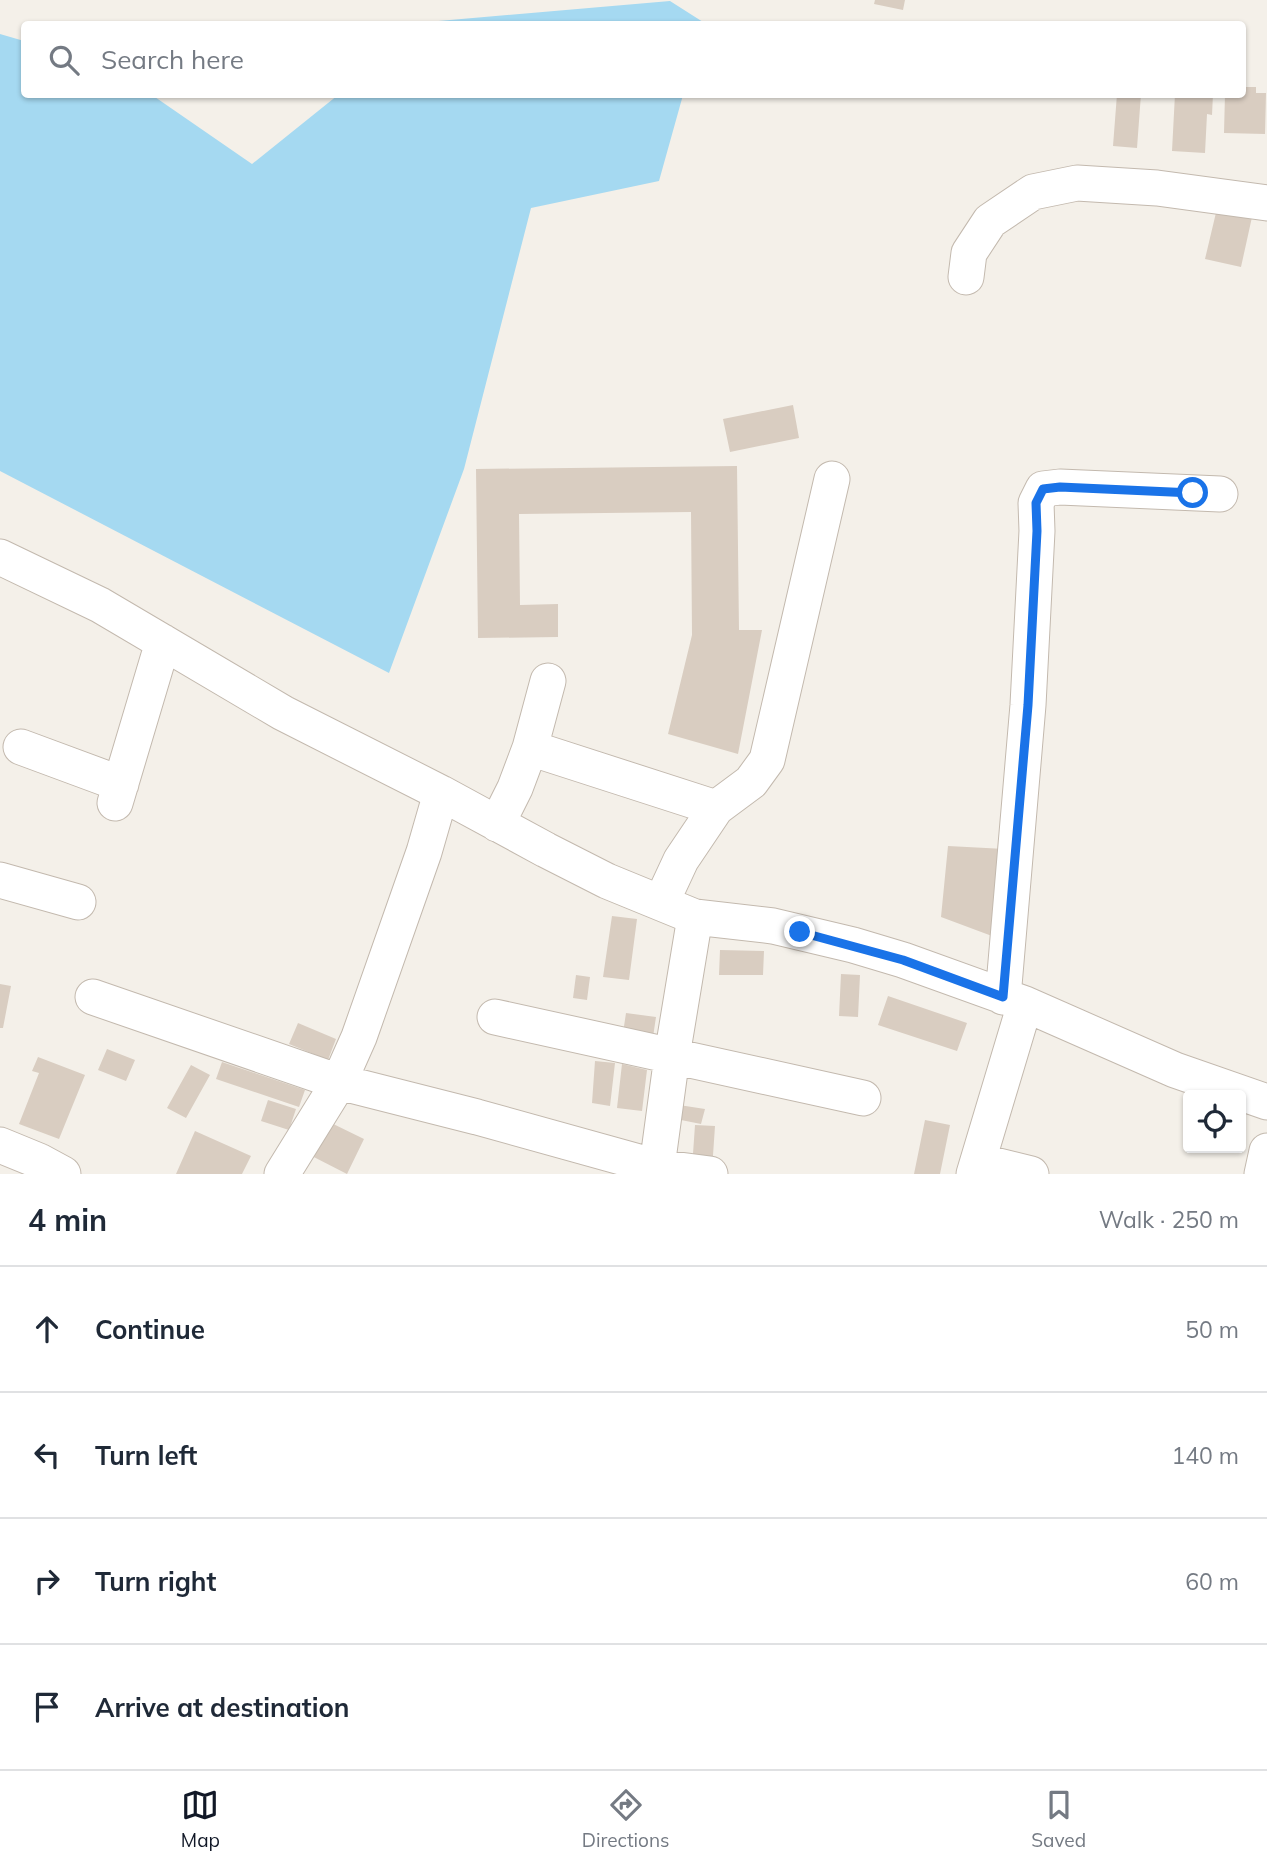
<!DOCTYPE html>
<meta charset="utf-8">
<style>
body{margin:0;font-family:Mulish,sans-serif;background:#f6f6f7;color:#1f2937}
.controls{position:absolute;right:21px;bottom:21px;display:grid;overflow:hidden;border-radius:7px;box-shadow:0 2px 5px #0004}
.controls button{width:63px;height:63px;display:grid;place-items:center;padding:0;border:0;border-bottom:2px solid #e0e1e3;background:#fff;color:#1f2937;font:35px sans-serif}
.stop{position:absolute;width:21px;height:21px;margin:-16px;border:5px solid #1a73e8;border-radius:50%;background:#fff}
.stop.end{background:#1a73e8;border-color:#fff;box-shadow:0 2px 7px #0008}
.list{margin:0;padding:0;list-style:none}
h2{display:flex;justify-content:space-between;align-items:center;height:91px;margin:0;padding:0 28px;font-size:30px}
h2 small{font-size:23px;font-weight:400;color:#747a83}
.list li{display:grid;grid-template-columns:46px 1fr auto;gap:21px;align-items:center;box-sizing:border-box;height:126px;padding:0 28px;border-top:2px solid #e0e1e3}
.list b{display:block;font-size:26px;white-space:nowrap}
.list em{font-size:23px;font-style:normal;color:#747a83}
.icon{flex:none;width:38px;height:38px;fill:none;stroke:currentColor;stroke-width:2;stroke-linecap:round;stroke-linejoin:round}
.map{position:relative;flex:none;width:1267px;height:1174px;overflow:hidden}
.search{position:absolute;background:#fff;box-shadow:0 2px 5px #0004;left:21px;right:21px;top:21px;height:77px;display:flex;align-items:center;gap:18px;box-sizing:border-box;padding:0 24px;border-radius:7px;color:#747a83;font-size:26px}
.sheet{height:595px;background:#fff}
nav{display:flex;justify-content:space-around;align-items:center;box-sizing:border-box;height:98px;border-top:2px solid #e0e1e3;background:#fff;font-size:19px;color:#747a83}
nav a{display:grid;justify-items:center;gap:4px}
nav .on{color:#111827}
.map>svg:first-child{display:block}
.water{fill:#a5d9f1}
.building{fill:#d9cdc1}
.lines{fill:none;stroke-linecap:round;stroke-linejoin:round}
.minor-casing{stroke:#c3b9ae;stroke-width:37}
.minor{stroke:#fff;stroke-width:35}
.route{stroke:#1a73e8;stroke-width:9}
</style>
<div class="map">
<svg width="1267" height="1174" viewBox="0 0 1267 1174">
<rect width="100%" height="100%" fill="#f4f0e9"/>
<!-- water -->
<path class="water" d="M670,1L703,22V24H424L427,22Z
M0,34L24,41V94L152,95L252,164L338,95H683L659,181L531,208L464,469L389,673L0,471Z"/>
<!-- building -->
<path class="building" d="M875,0H905L903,10L874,4Z
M1242,87H1256V93H1266L1265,134L1224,133L1225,94H1242Z
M1117,94H1141L1137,148L1113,146Z
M1175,94H1213L1212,115L1207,114L1205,153L1172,151Z
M1219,200L1254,208L1241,267L1205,259Z
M793,405L799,438L730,452L723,419Z
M737,466L739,630H762L738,754L668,734L692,635L691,512L519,514L520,605L558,604V637L478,638L476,469Z
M948,846L1005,849L1000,939L941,917Z
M612,916L637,919L629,980L603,977Z
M720,950L764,951L763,975H719Z
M841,974L860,975L858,1017L839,1016Z
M576,975L590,977L587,1000L573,998Z
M0,984L11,986L3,1028H0Z
M888,996L967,1023L957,1051L878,1025Z
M626,1013L656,1017L653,1037L623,1033Z
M298,1023L336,1039L328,1060L289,1044Z
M107,1049L135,1060L126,1081L98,1070Z
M38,1057L85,1075L59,1139L19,1124L39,1073L32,1071Z
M595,1061L615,1063L610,1106L592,1103Z
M222,1062L305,1090L299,1107L216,1079Z
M622,1064L647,1070L642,1111L617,1108Z
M191,1065L210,1075L186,1118L167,1108Z
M268,1100L296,1109L289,1130L261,1121Z
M679,1105L705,1109L701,1124L676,1119Z
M321,1118L364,1139L347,1174L304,1152Z
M925,1120L950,1125L940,1174H914Z
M695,1125L715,1126L712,1170L692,1168Z
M195,1131L251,1156L242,1174H176Z"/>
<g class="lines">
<defs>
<path id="minor" d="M966,277L969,253L990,221L1033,192L1077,183L1157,188L1267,203
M0,557L100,605L283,713L441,793L546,850L607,881L695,917L773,926L853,945L903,960L1025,1004L1175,1070L1267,1102
M21,747L121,784
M530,748L716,808
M115,803L163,642
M497,824L515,788L530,748L548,681
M0,880L78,902
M661,903L681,860L716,808L751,782L767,760L832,479
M93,997L339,1082L359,1037L424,852L441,793
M1003,997L1028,705L1037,531L1036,503L1043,489L1060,487L1220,494
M495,1017L863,1098
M0,1145L39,1161L63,1174
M978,1161L1031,1174
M282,1174L339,1082L477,1117L657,1167L710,1174
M656,1174L672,1056L695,917
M974,1174L1025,1004
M1262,1174L1267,1151"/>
</defs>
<!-- minor casing -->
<use href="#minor" class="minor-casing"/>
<!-- minor -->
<use href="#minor" class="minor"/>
</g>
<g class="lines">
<!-- route -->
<path class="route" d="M800,932L903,960L1003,997L1028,705L1037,531L1036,503L1043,489L1060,487L1193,493"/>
</g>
</svg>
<div class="controls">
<button><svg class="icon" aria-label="locate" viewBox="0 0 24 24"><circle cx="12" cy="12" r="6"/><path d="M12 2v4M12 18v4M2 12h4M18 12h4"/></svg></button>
</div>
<div class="stop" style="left:1193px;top:493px"></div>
<div class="stop end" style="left:800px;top:932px"></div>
<div class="search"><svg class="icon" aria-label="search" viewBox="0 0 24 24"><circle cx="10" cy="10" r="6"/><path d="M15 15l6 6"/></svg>Search here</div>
</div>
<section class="sheet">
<h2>4 min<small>Walk · 250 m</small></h2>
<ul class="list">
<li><svg class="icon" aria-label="ahead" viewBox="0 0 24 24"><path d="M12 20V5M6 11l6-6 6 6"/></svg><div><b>Continue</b></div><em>50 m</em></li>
<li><svg class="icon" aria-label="left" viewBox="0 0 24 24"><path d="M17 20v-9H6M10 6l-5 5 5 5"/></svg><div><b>Turn left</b></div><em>140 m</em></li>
<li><svg class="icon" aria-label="right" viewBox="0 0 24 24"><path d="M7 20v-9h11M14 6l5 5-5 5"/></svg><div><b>Turn right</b></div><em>60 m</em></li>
<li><svg class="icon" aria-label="arrive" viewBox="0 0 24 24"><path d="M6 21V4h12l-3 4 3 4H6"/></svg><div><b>Arrive at destination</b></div></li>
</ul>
</section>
<nav>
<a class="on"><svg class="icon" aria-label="map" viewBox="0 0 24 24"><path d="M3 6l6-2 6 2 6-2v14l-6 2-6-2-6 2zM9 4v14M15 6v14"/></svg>Map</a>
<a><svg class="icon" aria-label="directions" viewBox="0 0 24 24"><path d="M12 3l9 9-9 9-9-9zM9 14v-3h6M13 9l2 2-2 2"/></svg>Directions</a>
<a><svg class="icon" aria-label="saved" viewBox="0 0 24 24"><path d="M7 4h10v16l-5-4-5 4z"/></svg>Saved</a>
</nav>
